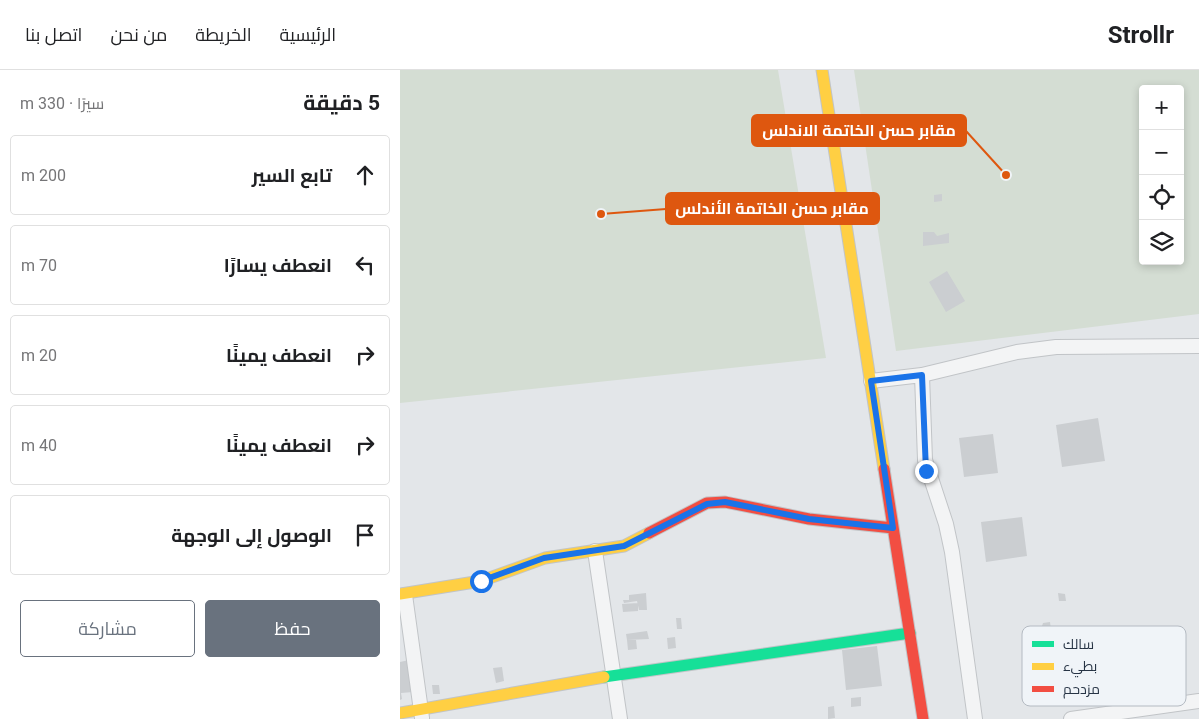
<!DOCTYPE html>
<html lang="ar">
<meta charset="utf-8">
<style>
body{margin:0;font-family:Roboto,Cairo,sans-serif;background:#f2f2f2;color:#202124;direction:rtl}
.controls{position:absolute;right:15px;top:15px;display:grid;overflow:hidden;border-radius:5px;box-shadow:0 2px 8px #0003}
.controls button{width:45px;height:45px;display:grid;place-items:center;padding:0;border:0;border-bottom:1px solid #e0e0e0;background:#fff;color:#202124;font:25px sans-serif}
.stop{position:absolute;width:15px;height:15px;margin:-11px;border:4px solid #1a73e8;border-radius:50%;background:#fff}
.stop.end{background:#1a73e8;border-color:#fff;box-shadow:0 1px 5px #0008}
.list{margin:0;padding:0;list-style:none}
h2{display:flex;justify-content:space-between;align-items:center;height:65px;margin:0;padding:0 20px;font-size:21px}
h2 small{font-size:16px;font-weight:400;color:#757577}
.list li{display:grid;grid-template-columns:32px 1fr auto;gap:15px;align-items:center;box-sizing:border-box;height:80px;margin:0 10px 10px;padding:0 10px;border:1px solid #e0e0e0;border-radius:5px}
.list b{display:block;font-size:19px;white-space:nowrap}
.list em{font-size:16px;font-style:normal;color:#757577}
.actions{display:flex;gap:10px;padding:15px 20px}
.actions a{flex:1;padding:11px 0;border:1px solid #69727e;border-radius:5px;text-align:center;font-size:18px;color:#69727e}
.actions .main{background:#69727e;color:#fff}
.icon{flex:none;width:28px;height:28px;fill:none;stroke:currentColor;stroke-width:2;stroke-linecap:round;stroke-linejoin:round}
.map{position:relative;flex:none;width:799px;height:649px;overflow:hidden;direction:ltr}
header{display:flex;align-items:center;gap:30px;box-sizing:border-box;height:70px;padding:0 25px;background:#fff;border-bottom:1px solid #e0e0e0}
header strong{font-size:24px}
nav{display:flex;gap:28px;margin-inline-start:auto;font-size:18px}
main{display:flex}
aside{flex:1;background:#fff}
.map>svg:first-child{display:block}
.green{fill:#d4ddd3;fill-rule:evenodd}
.building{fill:#cbced1}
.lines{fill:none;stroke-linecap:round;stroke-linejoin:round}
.street-casing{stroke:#c1c4c7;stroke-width:16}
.fast-casing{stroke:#c1c4c7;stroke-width:13}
.slow-casing{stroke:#c1c4c7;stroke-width:13}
.jam-casing{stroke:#c1c4c7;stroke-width:13}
.street{stroke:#f3f4f5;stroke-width:14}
.fast{stroke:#16e098;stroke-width:11}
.slow{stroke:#ffcf43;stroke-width:11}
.jam{stroke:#f24e42;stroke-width:11}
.route{stroke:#1a73e8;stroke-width:6}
.key{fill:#f0f4f8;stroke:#b4bac2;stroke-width:1}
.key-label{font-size:14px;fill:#273445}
.leader{fill:none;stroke:#de570f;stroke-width:2}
.callout-dot{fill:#de570f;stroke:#f0f4f8;stroke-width:2}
.callout{fill:#de570f;stroke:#de570f;stroke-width:2}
.callout-label{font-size:16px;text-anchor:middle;font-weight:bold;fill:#fff}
</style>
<header>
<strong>Strollr</strong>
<nav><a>الرئيسية</a><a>الخريطة</a><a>من نحن</a><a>اتصل بنا</a></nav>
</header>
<main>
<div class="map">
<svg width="799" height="649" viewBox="0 0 799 649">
<rect width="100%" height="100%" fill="#e3e6e9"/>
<!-- green -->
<path class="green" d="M0,0H378L426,288L0,333Z
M454,0H799V244L496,281ZM743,19H780V191H743Z"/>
<!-- building -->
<path class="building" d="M542,124V131L534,132V125Z
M523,162H534L537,166L549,163V173L523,176Z
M547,201L565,231L546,242L529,212Z
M698,348L705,391L662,397L656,355Z
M593,364L598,403L564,407L559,368Z
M622,447L627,486L586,492L581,452Z
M246,523L247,540H239L237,531L224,533L223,530H229V525Z
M658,523L665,524L666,531H659Z
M238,533V541L223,542L222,534Z
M276,548H281L282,559H277Z
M650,552L653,575L647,576V579H645L642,556L643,553Z
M247,561L249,569L227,570L226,564Z
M275,567L276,578L268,579L267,568Z
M227,570H236L237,579L228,580Z
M477,576L482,616L446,620L442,580Z
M9,590L13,622L1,623L2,629L0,630V592Z
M102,597L104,611L96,613L93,598Z
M32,615H39L40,624H33Z
M461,627V636L451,637V628Z
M434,636L435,648L428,649V637Z"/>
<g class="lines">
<defs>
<path id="street" d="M522,305L525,390L546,454L552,482L575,649
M471,311L522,305L617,282L656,277L799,276
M195,481L220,649
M5,525L22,648
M671,649L799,631"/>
<path id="fast" d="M204,607L510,563"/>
<path id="slow" d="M422,0L484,399
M0,524L81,511L145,488L224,476L249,463
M0,643L204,607"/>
<path id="jam" d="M484,399L523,649
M249,463L307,433L325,432L409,449L493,458"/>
</defs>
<!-- street casing -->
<use href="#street" class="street-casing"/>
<!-- fast casing -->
<use href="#fast" class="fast-casing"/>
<!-- slow casing -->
<use href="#slow" class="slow-casing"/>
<!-- jam casing -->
<use href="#jam" class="jam-casing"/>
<!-- street -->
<use href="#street" class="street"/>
<!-- fast -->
<use href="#fast" class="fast"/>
<!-- slow -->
<use href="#slow" class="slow"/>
<!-- jam -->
<use href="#jam" class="jam"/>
</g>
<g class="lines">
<!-- route -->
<path class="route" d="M81,511L144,488L224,476L307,434L325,432L409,449L493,458L471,311L522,305L526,401"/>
</g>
<!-- legend -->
<rect x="622" y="556" width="164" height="80" rx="8" class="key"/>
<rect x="632" y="571" width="22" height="6" fill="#16e098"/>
<rect x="632" y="593" width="22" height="7" fill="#ffcf43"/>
<rect x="632" y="616" width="22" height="6" fill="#f24e42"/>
<g class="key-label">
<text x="663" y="579">سالك</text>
<text x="663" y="601">بطيء</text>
<text x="663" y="624">مزدحم</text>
</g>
<!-- callouts -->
<path class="leader" d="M606 105L566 61M201 144L266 139"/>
<g class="callout-dot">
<circle cx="606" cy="105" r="5"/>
<circle cx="201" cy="144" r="5"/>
</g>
<g class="callout">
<rect x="352" y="45" width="214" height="31" rx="5"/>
<rect x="266" y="123" width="213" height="31" rx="5"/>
</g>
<g class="callout-label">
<text x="459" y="66">مقابر حسن الخاتمة الاندلس</text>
<text x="372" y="144">مقابر حسن الخاتمة الأندلس</text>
</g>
</svg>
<div class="controls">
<button>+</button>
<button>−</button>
<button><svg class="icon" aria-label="locate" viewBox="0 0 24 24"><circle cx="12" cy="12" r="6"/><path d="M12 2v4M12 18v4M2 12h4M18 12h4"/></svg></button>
<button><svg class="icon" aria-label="layers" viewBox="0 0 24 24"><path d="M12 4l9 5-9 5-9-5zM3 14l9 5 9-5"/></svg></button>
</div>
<div class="stop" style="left:81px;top:511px"></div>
<div class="stop end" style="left:526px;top:401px"></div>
</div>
<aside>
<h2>5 دقيقة<small>سيرًا · 330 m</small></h2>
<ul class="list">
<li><svg class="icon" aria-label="ahead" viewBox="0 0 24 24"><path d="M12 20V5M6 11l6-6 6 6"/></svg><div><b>تابع السير</b></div><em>200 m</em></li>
<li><svg class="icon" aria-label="left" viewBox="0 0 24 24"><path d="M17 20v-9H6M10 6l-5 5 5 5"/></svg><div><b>انعطف يسارًا</b></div><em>70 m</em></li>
<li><svg class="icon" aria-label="right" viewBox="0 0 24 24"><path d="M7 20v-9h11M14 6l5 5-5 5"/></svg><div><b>انعطف يمينًا</b></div><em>20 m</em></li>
<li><svg class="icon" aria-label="right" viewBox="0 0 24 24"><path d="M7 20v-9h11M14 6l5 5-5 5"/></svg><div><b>انعطف يمينًا</b></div><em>40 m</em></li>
<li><svg class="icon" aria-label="arrive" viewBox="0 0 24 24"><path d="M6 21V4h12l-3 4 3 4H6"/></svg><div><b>الوصول إلى الوجهة</b></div></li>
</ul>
<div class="actions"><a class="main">حفظ</a><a>مشاركة</a></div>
</aside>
</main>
